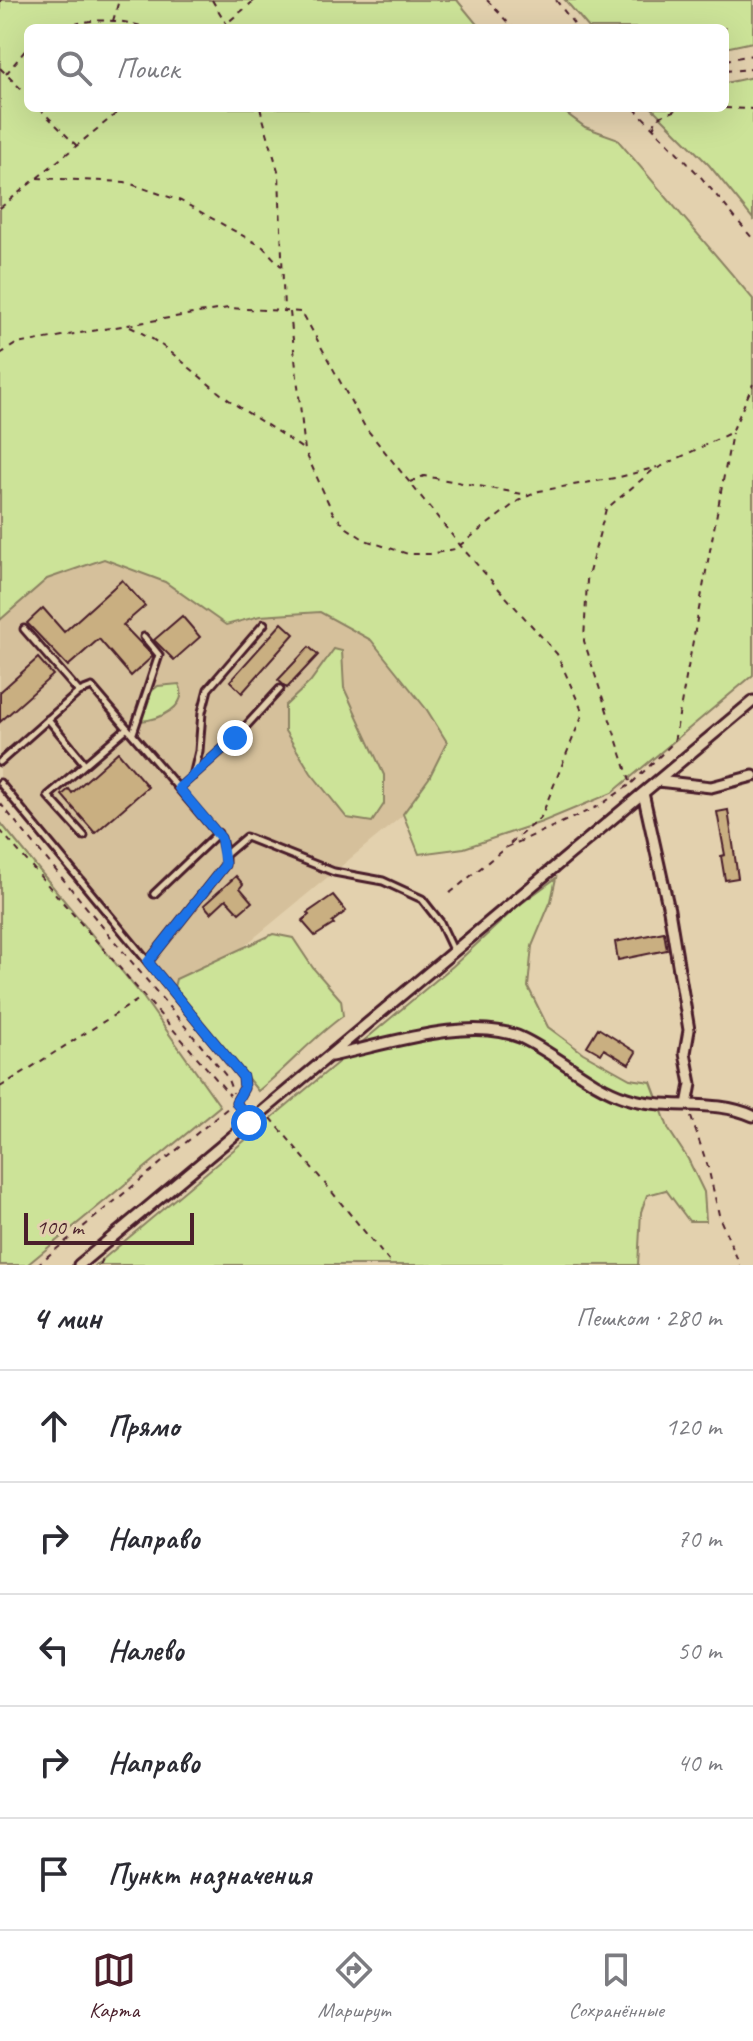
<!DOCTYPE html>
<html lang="ru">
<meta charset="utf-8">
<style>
body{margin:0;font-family:Caveat,sans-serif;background:#f2f2f3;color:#2b2b33}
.scale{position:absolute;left:24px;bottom:20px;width:170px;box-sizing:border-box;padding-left:8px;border:4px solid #4a1f2b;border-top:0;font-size:22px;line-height:28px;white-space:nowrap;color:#4a1f2b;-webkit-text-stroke:6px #e3d1ae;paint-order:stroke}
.stop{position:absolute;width:24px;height:24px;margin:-18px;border:6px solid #1a73e8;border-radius:50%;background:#fff}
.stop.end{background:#1a73e8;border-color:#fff;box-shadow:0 2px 8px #0008}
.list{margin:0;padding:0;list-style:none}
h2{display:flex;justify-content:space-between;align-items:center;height:104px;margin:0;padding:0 32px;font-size:34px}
h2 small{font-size:26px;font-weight:400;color:#7c7c81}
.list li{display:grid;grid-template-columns:52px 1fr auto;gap:24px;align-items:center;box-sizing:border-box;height:112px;padding:0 32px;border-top:2px solid #e1e1e2}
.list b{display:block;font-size:30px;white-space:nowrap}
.list em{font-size:26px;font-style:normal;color:#7c7c81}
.icon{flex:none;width:44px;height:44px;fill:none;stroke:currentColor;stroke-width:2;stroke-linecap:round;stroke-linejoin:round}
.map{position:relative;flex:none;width:753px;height:1265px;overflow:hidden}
.search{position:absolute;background:#fff;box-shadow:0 8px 32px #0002;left:24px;right:24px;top:24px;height:88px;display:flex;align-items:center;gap:20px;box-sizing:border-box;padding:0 28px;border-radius:12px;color:#7c7c81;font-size:30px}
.sheet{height:664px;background:#fff}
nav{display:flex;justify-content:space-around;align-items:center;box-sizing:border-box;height:112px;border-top:2px solid #e1e1e2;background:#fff;font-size:22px;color:#7c7c81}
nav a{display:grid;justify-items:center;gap:4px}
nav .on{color:#4a1f2b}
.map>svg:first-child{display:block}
.built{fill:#d5c09b}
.green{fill:#cce398;stroke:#8b8162;stroke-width:2}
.building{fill:#c9af81;stroke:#4a1f2b;stroke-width:2}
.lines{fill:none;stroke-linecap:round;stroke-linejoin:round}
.lane-casing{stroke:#4a1f2b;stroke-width:11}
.street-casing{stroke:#4a1f2b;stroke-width:15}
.path{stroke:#4a1f2b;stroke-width:2;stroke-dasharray:6 6;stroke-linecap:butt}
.lane{stroke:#e3d1ae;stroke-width:5}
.street{stroke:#e3d1ae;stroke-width:9}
.route{stroke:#1a73e8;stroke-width:10}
</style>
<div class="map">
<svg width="753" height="1265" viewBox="0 0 753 1265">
<rect width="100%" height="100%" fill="#e3d1ae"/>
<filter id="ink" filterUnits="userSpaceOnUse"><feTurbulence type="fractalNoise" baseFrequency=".0125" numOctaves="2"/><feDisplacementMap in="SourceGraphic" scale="16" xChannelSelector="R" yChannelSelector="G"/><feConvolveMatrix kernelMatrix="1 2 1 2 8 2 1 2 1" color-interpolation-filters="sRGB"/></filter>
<g filter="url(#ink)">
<!-- built -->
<path class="built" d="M79,285L470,760L175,1003L0,792V348Z"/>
<!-- green -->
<path class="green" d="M0,0H457L480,28H28V108H559L585,127L616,138L753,299V675L612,793L542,822L464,848L419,854L403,814L429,778L447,742L427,710L371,640L320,612L260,616L226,625L165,582L104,559L47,579L0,620Z
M565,0H753V42L725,48V28H589Z
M753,77V219L709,165L652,108H725V83Z
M334,649L342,651L344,688L384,775V804L372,822L347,818L311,773L285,731V706L310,682Z
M179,684C190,707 158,720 140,721L138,702L158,686Z
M0,822L143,997L220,1106L27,1265H0Z
M556,878L551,901L532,946L528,987L548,1027L583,1053L630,1079L651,1082L669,1130L688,1159L704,1192L706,1221H689L666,1190L647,1195L641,1212L638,1265H96L453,966L518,906Z
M273,934L293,938L313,968L341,1000L343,1016C312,1038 288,1067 258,1091L174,987L176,979Z"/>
<!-- building -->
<path class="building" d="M122,580L145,606L123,625L153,656L131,676L99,639L68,666L27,623L43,608L64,632Z
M182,616L200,637L174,660L154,640Z
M282,623L294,634L242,693L230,681Z
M309,647L318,655L287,688L278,680Z
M38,658L53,675L0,722V692Z
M118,752L148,787L95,833L62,795L69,789L72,793Z
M728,810L738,878L725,880L721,856L725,855L717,812Z
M236,876L243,884L240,888L252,902L239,913L226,899L211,913L204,905Z
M333,895L346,911L332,922L334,924L315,936L302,921L309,915L307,913Z
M664,932L667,950L618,960L615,942Z
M598,1028L636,1052L629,1064L604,1049L601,1054L587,1046Z"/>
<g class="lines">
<defs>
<path id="lane" d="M24,629L79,692
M48,719L85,764
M133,733L159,655L144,637
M0,762L79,692L92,687L221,838L225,855
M193,776L199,751L202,712L208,689L264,624
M0,783L243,1077L244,1088L236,1102L249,1122
M179,788L235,738L280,689
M84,836L48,796L127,728
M154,894L218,833
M148,962L225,865V855L246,837L334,872L383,881L422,899L440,922L454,952"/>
<path id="street" d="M658,781L711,787L753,776
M643,793L669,910L689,1030L685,1053L691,1084L687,1105
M331,1056C384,1045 472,1015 522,1038C558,1055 589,1086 627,1098C668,1111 714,1098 753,1116
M79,1265L753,701"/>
</defs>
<!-- lane casing -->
<use href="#lane" class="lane-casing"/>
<!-- street casing -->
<use href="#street" class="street-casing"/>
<!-- path -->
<path class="path" d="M212,0L229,28
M487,0L513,28
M556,0L577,28
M0,2L1,0
M113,21L119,0
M63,28C89,17 122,19 147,28
M221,28L255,0
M725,60L753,55
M0,68L28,96
M725,71L753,69
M6,74L28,47
M39,108L76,145
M260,108L279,174L284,310
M634,108L700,176L753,239
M725,108L753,109
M654,127L656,118L682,108H701
M37,178L125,182L181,201L263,247L281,266
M0,208L123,108
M290,312L305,451L333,513L347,528L365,540L408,554H430L455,549L518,501L539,491L620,477L657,467
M130,327C164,342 192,371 221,394C247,414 277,430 304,450
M0,354L16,344L228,308L302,312L365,427L464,550L557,654L583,713L541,817L505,848
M410,482L424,476L528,495
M632,783L674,742L732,433
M0,803L227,1077L233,1093
M0,830L230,1095
M450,893L505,848L599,806L631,784L584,641L587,580L606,509L652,471L732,432L753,384
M0,1087L141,998
M691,1117L708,1167L720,1219L740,1265
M271,1118L392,1265
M37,1265L229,1107
M100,1265L103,1259"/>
<!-- lane -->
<use href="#lane" class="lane"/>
<!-- street -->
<use href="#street" class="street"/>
</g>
</g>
<g class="lines" filter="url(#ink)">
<!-- route -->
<path class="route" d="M235,738L179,788L221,838L225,865L148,962L243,1077L244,1088L236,1102L249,1123"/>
</g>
</svg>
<div class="scale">100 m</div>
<div class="stop" style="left:249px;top:1123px"></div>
<div class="stop end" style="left:235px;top:738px"></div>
<div class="search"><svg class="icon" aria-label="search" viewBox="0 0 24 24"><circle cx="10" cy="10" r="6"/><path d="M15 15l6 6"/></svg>Поиск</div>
</div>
<section class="sheet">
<h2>4 мин<small>Пешком · 280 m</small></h2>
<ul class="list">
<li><svg class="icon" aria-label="ahead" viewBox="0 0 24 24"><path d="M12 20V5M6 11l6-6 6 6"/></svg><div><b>Прямо</b></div><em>120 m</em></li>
<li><svg class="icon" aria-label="right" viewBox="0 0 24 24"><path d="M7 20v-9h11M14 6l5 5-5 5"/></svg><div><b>Направо</b></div><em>70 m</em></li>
<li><svg class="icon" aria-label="left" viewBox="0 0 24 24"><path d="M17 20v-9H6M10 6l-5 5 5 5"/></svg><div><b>Налево</b></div><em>50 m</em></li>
<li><svg class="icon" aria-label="right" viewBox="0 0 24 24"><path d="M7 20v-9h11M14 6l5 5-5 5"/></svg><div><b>Направо</b></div><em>40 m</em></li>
<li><svg class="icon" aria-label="arrive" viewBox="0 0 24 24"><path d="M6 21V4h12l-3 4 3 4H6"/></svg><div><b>Пункт назначения</b></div></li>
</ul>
</section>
<nav>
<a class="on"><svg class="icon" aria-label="map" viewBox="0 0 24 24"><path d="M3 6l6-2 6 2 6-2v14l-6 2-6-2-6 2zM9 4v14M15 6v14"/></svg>Карта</a>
<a><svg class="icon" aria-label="directions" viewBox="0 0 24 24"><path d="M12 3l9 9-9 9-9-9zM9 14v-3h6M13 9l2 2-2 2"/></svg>Маршрут</a>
<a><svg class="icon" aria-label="saved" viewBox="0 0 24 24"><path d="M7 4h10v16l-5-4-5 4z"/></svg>Сохранённые</a>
</nav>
